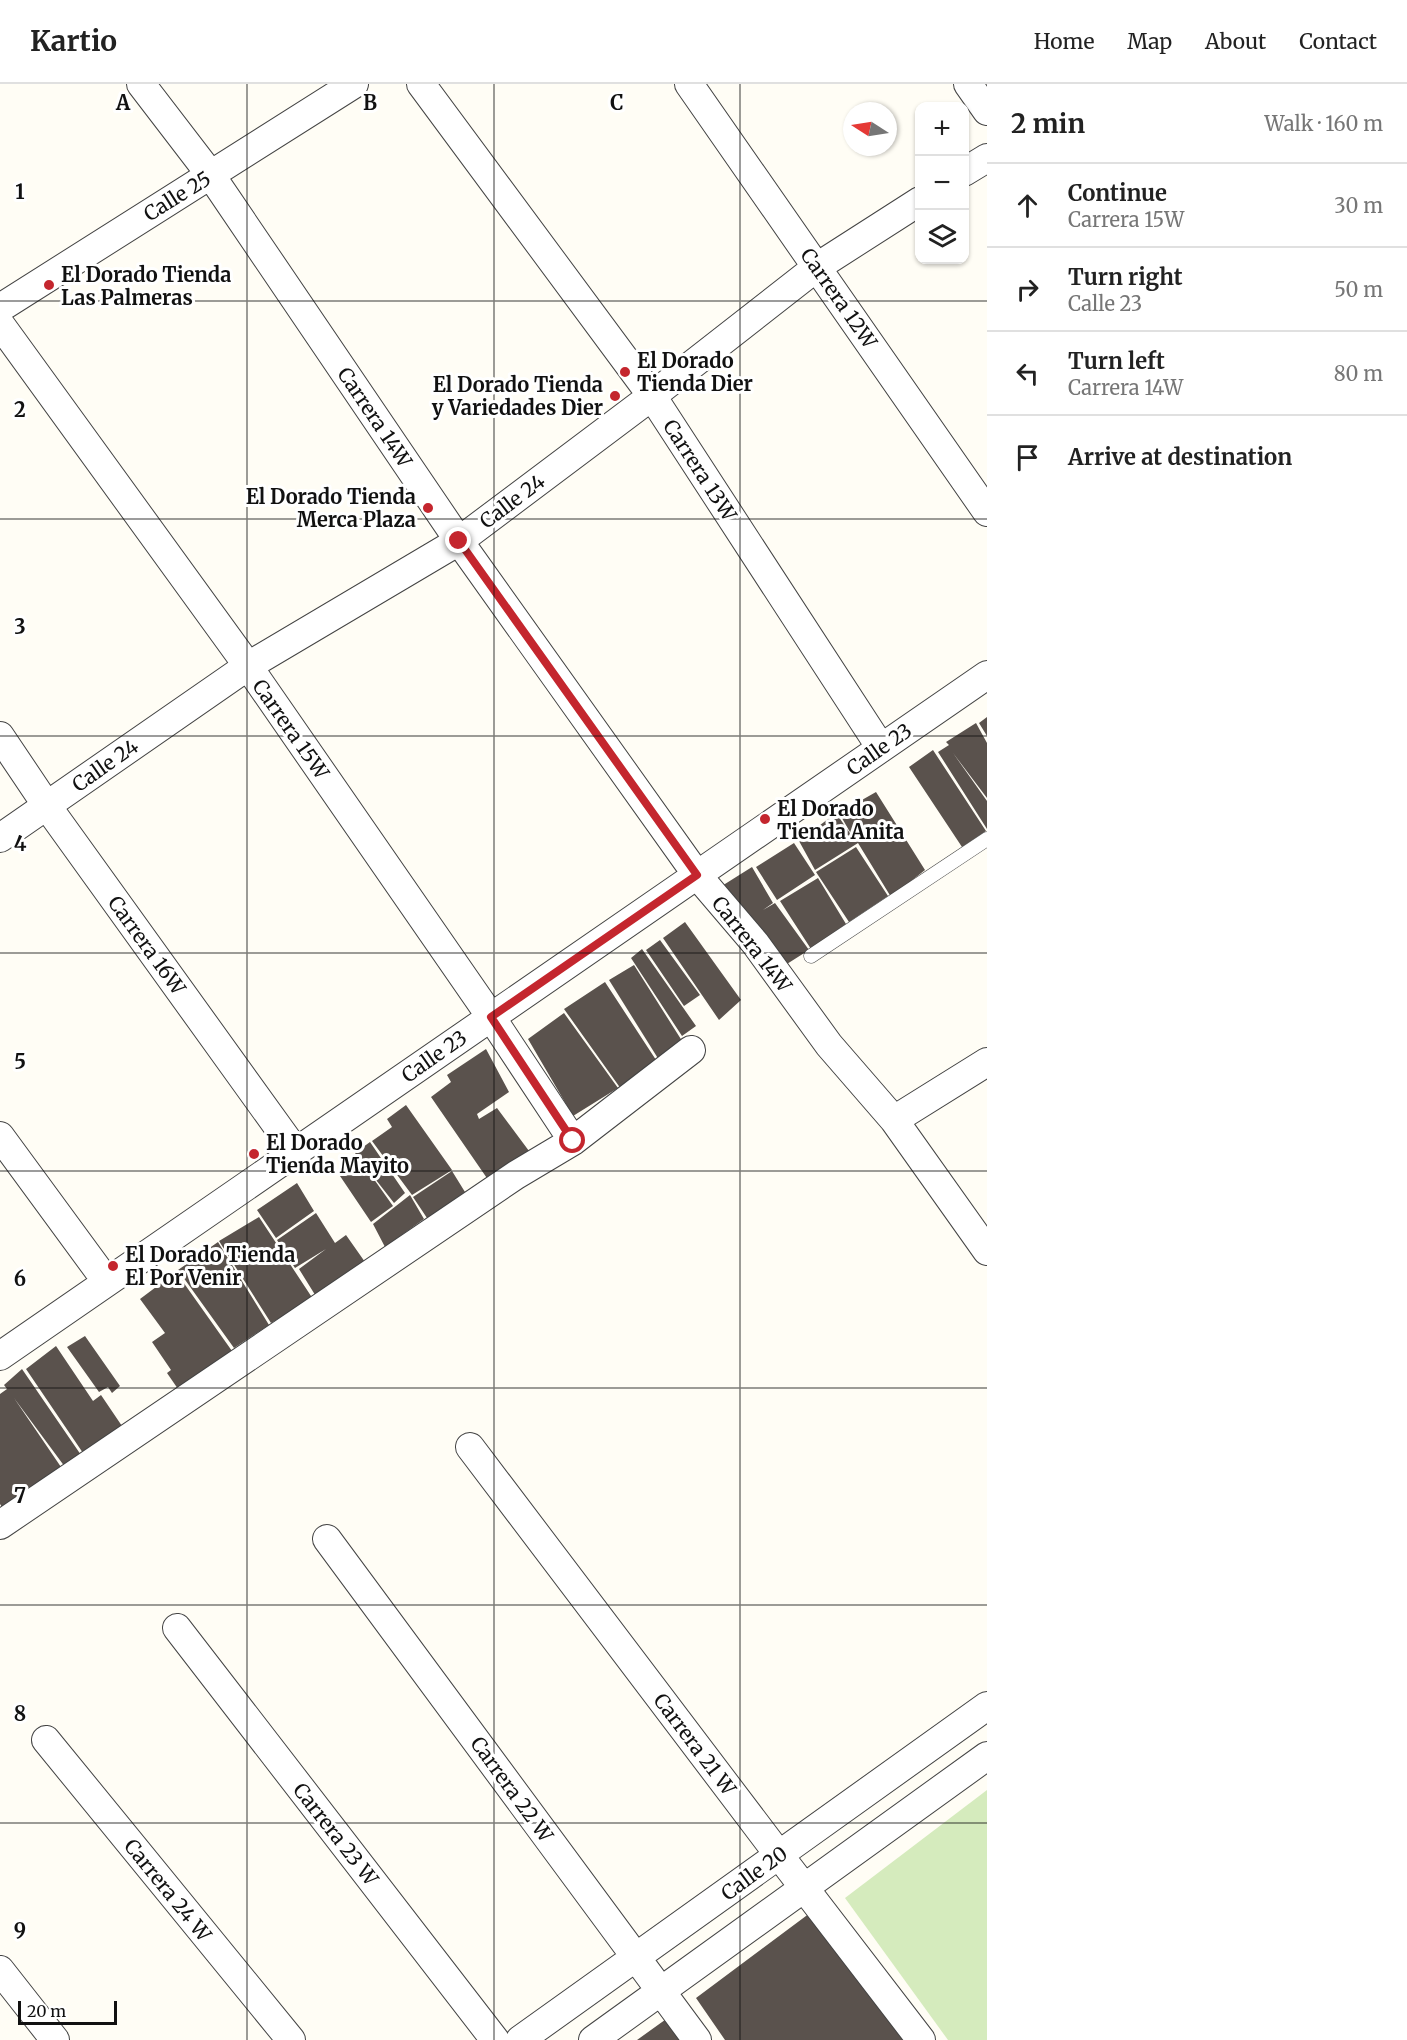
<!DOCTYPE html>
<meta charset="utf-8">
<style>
body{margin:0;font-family:Merriweather,serif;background:#f2f2f2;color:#222}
.controls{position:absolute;right:18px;top:18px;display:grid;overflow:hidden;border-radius:12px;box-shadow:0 2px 4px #0004}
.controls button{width:54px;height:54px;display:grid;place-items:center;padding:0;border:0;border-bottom:2px solid #e0e0e0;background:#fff;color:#222;font:30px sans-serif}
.compass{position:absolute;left:843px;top:18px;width:54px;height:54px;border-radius:50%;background:#fff;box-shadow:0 2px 4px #0004;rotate:282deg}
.scale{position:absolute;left:18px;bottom:15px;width:99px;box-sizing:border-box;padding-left:6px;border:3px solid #111;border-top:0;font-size:16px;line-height:21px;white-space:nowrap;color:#111;-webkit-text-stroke:4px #fff;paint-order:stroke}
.stop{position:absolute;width:18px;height:18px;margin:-14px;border:4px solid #c4262e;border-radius:50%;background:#fff}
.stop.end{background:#c4262e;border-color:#fff;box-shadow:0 2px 6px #0008}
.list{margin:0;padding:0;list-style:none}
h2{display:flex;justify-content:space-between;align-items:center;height:78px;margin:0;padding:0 24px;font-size:26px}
h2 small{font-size:20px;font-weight:400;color:#767676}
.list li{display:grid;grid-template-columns:39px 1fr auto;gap:18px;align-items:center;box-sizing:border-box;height:84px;padding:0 24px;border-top:2px solid #e0e0e0}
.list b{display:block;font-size:22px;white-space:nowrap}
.list p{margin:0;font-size:20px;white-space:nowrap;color:#767676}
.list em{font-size:20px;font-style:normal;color:#767676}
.icon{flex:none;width:33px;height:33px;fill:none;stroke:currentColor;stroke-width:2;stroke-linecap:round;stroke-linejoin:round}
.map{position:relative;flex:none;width:987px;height:1956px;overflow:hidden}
header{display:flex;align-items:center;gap:36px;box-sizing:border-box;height:84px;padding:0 30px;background:#fff;border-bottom:2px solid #e0e0e0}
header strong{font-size:28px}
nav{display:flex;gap:33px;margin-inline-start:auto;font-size:21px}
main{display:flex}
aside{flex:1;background:#fff}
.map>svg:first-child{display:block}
.green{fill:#d5ebbd}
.building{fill:#5a524d}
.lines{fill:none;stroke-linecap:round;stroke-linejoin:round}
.service-casing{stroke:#444;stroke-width:15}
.minor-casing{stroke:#444;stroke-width:30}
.service{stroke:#fff;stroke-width:14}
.minor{stroke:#fff;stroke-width:28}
.route{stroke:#c4262e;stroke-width:8}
.grid{fill:none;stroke:#111;stroke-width:1.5;stroke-opacity:0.55}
.poi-dot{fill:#c4262e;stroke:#fff;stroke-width:2}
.labels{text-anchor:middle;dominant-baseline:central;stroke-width:6;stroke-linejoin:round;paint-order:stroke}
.street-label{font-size:20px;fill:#111;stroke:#fff}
.poi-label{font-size:20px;font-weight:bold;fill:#111;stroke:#fff;text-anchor:start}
.grid-label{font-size:20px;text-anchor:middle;font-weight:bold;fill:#111;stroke:#fff;stroke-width:6;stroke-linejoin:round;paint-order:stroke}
</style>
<header>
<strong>Kartio</strong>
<nav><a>Home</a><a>Map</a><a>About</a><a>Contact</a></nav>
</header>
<main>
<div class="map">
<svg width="987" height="1956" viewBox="0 0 987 1956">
<rect width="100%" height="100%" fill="#fffdf5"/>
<!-- green -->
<path class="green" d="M987,1706V1956H948L845,1814Z"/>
<!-- building -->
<path class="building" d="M987,633V652L979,639Z
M976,639L987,659V714L953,669L987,717V745L938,668L949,661L946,658Z
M933,666L986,747L962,763L909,683Z
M876,708L925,786L891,813L858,759L815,786L799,757L836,729L854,755L839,729Z
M794,759L815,791L777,816L756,783Z
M856,763L888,812L849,838L816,788Z
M752,783L773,819L763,826L775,819L809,866L779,885L717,805Z
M818,794L846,840L811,865L780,817Z
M685,838L741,916L719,936L663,854Z
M660,856L700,911L684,922L646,866Z
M642,865L696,942L682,952L631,874Z
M634,881L684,960L659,976L609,896Z
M605,898L658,979L621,1005L564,925Z
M564,929L618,1004L573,1032L528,955Z
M486,965L509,1008L477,1030L479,1035L497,1024L529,1067L491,1100L431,1013L451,998L447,991Z
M406,1021L452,1086L412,1111L372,1057L392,1043L387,1035Z
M370,1058L405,1109L394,1119L355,1069Z
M361,1077L393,1122L371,1138L340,1092Z
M452,1087L465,1108L448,1120L453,1128L422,1139L427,1134L413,1113Z
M297,1099L314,1127L276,1154L257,1126Z
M410,1111L424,1135L385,1163L373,1140Z
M316,1129L335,1159L346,1151L365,1178L317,1214L299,1185L326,1165L295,1184L277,1156Z
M259,1133L313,1215L271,1239L219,1157Z
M218,1158L269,1241L234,1264L178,1186Z
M176,1188L232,1267L178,1305L167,1289L171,1286L152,1258L165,1249L140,1215Z
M85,1252L120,1302L112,1309L108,1303L99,1308L67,1263Z
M56,1262L93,1317L101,1311L122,1342L83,1369L26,1285Z
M22,1285L81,1371L65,1383L14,1314L61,1383L2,1423L0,1420V1310L7,1305L4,1301Z
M810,1829L906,1956H725L696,1914Z
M676,1928L696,1956H637Z"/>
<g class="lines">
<defs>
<path id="service" d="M811,872L987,755"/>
<path id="minor" d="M141,0L210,90L459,457L697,791L755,859L829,961L894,1036L987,1167
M421,0L652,312L881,664
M689,0L987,428
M968,0L987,27
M964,88L987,74
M0,224L354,0
M0,240L248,582L491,933L573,1057
M0,652L47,722L296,1068
M0,754L248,582L459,457L652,312L817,183L920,117
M894,1036L987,978
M0,1052L107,1198
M0,1272L987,591
M470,1363L779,1771L921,1956
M0,1441L516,1091L573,1057L691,966
M327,1455L697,1956
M177,1544L495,1956
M46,1656L291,1956
M0,1886L55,1956
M520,1956L987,1622
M593,1956L987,1672"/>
</defs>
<!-- service casing -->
<use href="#service" class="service-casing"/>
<!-- minor casing -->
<use href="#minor" class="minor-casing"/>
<!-- service -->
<use href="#service" class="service"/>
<!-- minor -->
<use href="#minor" class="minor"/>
</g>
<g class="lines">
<!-- route -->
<path class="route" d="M459,457L697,791L491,933L573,1057"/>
</g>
<!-- grid -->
<path class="grid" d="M247,0V1956M494,0V1956M740,0V1956M0,217H987M0,435H987M0,652H987M0,869H987M0,1087H987M0,1304H987M0,1521H987M0,1739H987"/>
<!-- markers -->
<g class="poi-dot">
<circle cx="49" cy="201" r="6"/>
<circle cx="625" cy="288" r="6"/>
<circle cx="615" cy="312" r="6"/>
<circle cx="428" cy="424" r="6"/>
<circle cx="765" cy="735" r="6"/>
<circle cx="254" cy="1070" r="6"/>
<circle cx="113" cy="1182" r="6"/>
</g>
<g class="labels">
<!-- street labels -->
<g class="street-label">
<text transform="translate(177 112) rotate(-32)">Calle 25</text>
<text transform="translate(839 214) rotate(55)">Carrera 12W</text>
<text transform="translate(375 333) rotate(56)">Carrera 14W</text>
<text transform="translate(700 386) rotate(57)">Carrera 13W</text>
<text transform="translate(512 417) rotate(-37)">Calle 24</text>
<text transform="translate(291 645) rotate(55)">Carrera 15W</text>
<text transform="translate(879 665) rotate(-35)">Calle 23</text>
<text transform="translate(105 681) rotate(-35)">Calle 24</text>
<text transform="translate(752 860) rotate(52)">Carrera 14W</text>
<text transform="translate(147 861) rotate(54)">Carrera 16W</text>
<text transform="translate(434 972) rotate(-35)">Calle 23</text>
<text transform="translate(695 1660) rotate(53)">Carrera 21 W</text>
<text transform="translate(512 1705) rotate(54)">Carrera 22 W</text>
<text transform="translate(336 1750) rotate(52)">Carrera 23 W</text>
<text transform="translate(754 1789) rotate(-36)">Calle 20</text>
<text transform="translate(168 1806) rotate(51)">Carrera 24 W</text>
</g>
<!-- poi labels -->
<g class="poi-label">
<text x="61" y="190">El Dorado Tienda<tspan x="61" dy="23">Las Palmeras</tspan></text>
<text x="637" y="276">El Dorado<tspan x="637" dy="23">Tienda Dier</tspan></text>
<text x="603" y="300" text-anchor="end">El Dorado Tienda<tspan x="603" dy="23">y Variedades Dier</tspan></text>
<text x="416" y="412" text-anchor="end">El Dorado Tienda<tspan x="416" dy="23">Merca Plaza</tspan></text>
<text x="777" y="724">El Dorado<tspan x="777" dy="23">Tienda Anita</tspan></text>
<text x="266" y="1058">El Dorado<tspan x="266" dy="23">Tienda Mayito</tspan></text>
<text x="125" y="1170">El Dorado Tienda<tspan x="125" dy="23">El Por Venir</tspan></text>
</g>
</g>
<g class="grid-label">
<text x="123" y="26">A</text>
<text x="370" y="26">B</text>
<text x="617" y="26">C</text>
<text x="20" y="115">1</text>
<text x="20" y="333">2</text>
<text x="20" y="550">3</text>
<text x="20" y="767">4</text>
<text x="20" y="985">5</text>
<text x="20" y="1202">6</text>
<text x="20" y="1419">7</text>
<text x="20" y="1637">8</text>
<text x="20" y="1854">9</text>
</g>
</svg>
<div class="controls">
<button>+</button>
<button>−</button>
<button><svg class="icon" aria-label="layers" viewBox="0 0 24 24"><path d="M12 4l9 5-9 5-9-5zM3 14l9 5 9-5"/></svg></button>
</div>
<svg class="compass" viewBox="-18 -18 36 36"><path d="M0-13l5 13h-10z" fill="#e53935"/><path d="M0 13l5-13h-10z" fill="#767676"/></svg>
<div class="scale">20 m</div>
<div class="stop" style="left:573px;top:1057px"></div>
<div class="stop end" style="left:459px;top:457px"></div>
</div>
<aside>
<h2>2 min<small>Walk · 160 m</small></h2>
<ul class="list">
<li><svg class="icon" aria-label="ahead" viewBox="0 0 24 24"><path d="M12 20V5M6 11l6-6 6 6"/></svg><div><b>Continue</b><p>Carrera 15W</p></div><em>30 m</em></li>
<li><svg class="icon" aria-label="right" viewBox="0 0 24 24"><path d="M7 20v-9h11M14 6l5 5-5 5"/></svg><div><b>Turn right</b><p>Calle 23</p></div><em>50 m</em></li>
<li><svg class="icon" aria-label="left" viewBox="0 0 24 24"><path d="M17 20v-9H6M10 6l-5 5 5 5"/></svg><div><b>Turn left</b><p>Carrera 14W</p></div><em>80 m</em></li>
<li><svg class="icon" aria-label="arrive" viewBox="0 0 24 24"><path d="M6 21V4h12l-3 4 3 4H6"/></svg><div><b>Arrive at destination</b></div></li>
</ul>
</aside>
</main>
